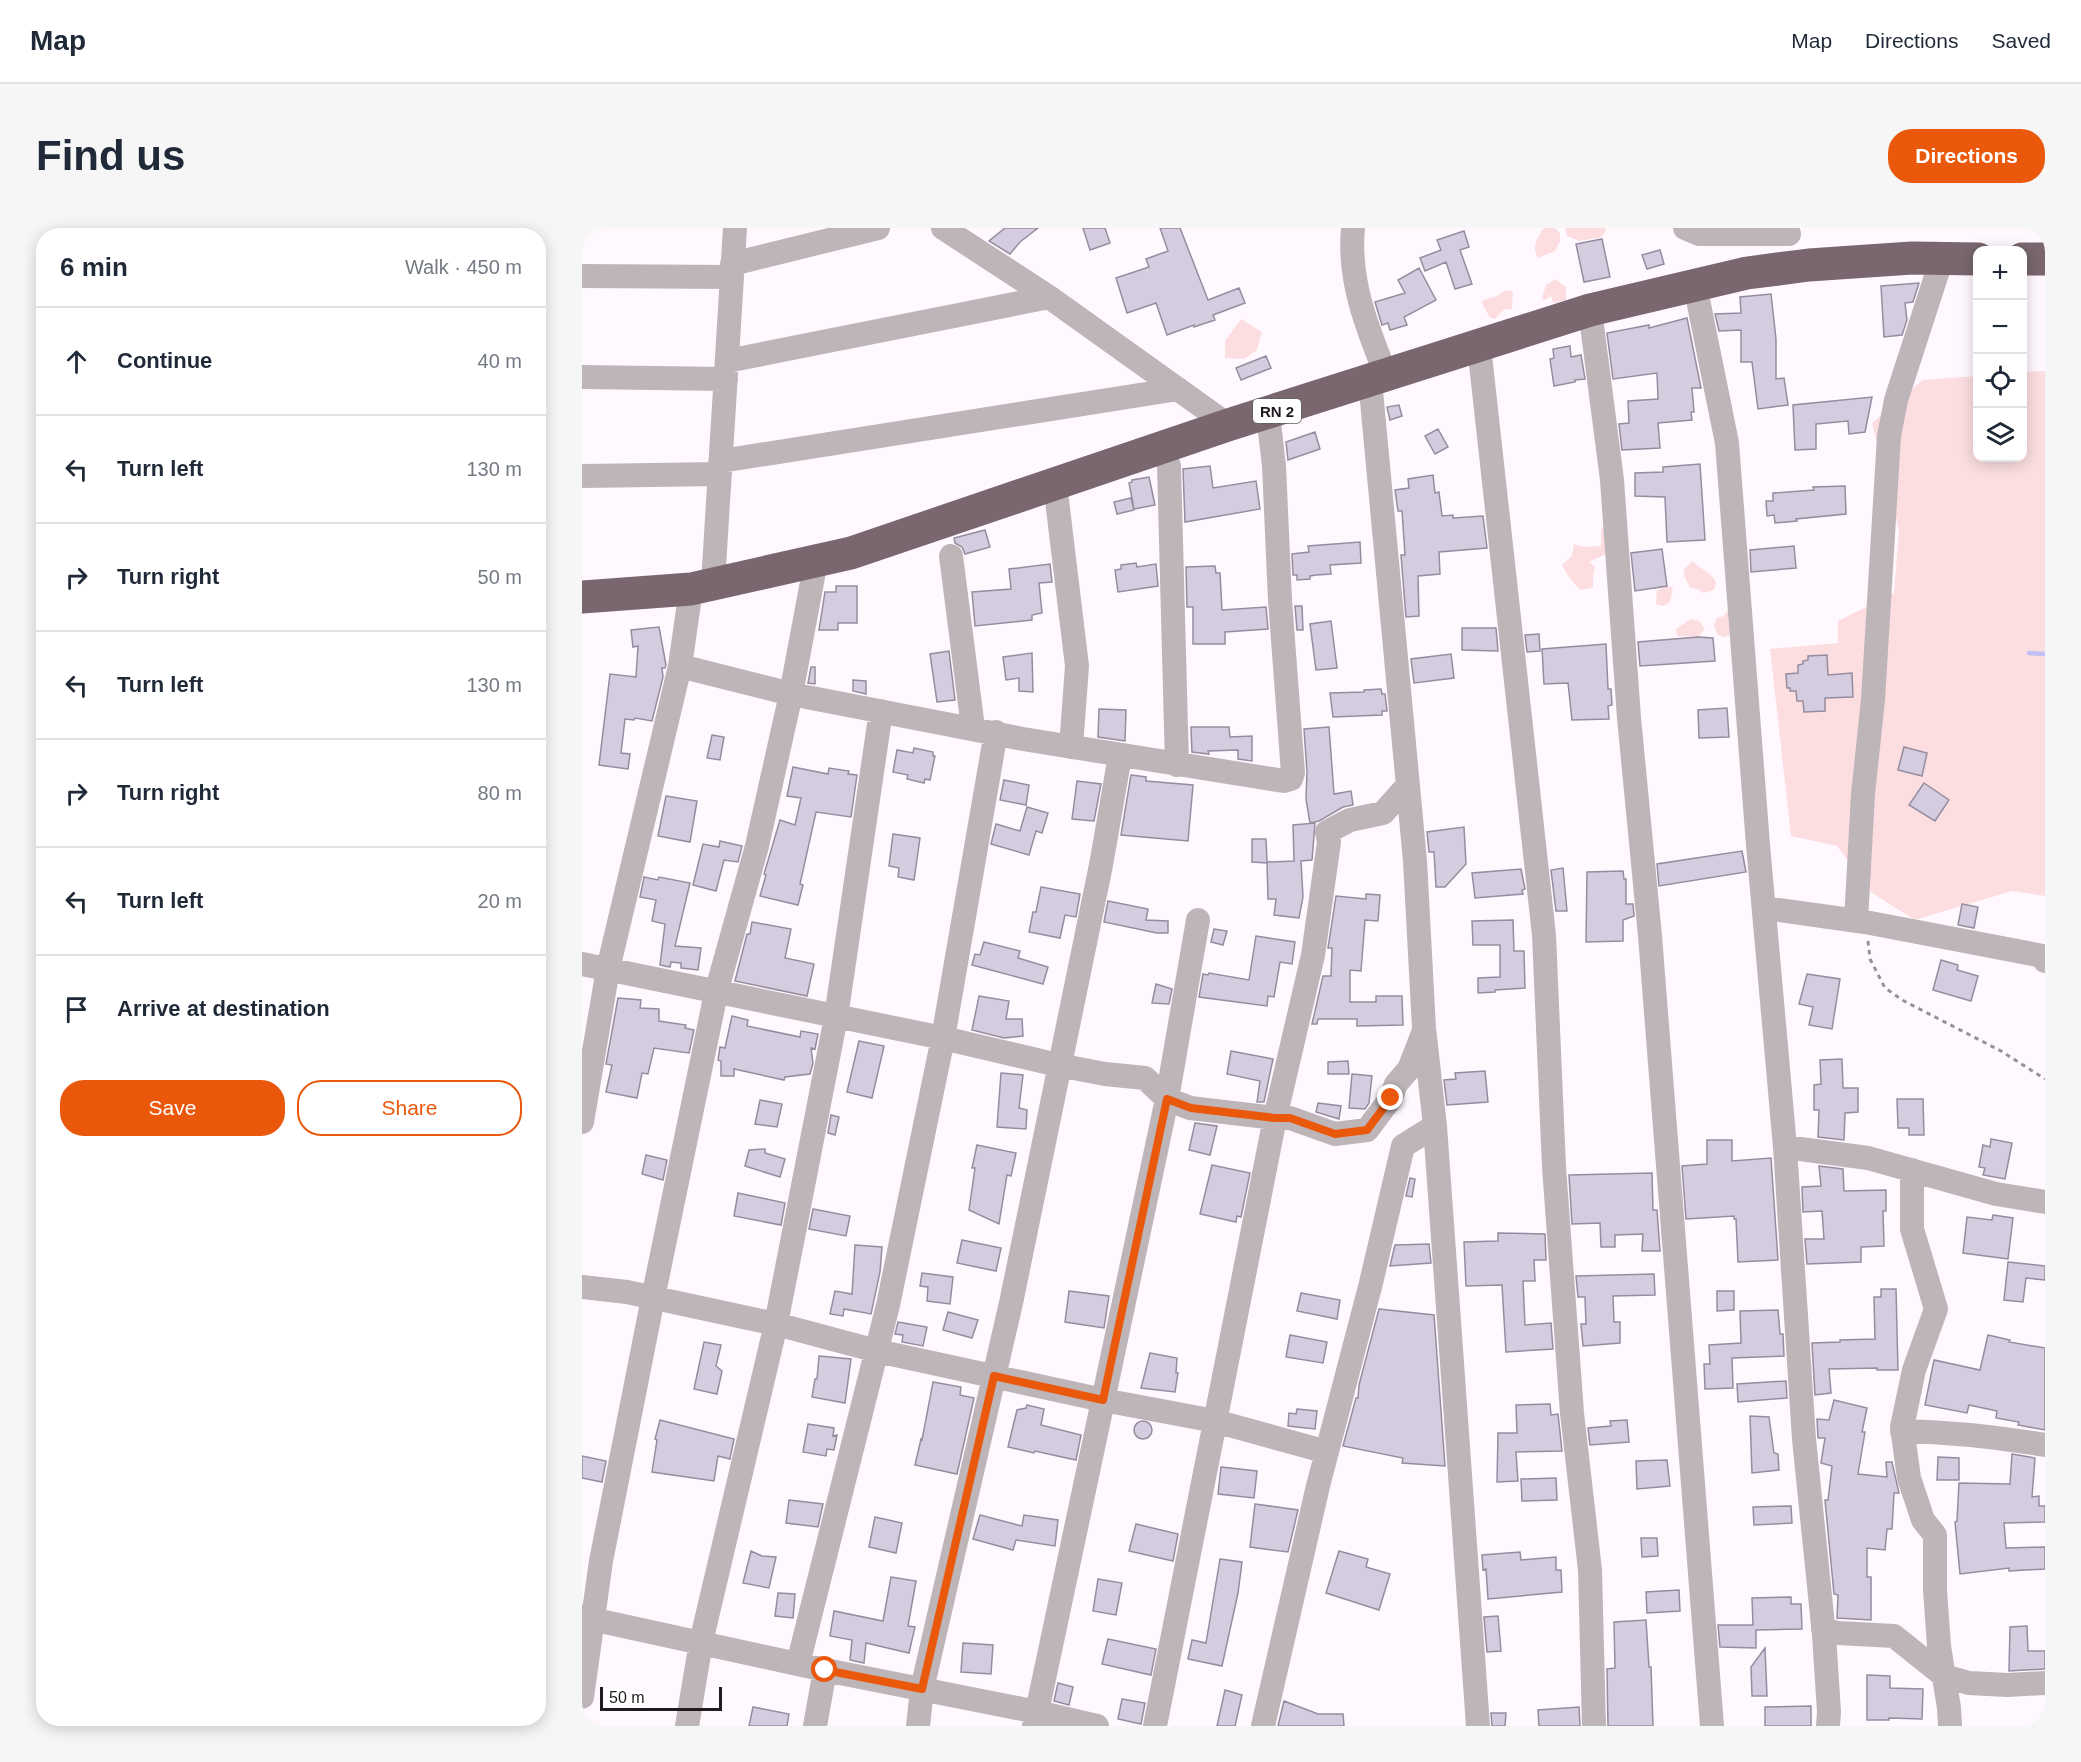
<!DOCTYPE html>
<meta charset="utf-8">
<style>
body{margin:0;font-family:Arial,sans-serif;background:#f6f6f7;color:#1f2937}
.controls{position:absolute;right:18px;top:18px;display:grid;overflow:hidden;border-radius:12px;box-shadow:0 3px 15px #0003}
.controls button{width:54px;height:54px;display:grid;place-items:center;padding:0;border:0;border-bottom:2px solid #e0e1e3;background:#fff;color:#1f2937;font:30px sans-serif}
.scale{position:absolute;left:18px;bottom:15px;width:122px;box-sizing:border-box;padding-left:6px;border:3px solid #211b21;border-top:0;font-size:16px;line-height:21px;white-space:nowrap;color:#211b21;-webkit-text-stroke:4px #fff;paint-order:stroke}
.stop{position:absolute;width:18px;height:18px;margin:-14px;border:4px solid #ea580c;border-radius:50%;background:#fff}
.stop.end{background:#ea580c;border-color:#fff;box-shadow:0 2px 6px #0008}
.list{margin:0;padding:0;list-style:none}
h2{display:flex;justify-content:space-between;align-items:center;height:78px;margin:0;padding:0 24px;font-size:26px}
h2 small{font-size:20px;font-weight:400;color:#747a83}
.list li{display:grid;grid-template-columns:39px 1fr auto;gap:18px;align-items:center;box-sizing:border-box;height:108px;padding:0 24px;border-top:2px solid #e0e1e3}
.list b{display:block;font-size:22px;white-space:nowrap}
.list em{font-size:20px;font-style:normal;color:#747a83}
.actions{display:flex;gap:12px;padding:18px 24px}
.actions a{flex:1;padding:14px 0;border:2px solid #ea580c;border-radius:24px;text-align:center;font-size:21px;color:#ea580c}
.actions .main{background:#ea580c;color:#fff}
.icon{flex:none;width:33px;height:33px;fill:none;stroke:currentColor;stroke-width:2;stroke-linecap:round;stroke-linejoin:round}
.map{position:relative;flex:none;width:1463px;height:1498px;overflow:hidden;border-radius:24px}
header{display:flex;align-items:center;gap:36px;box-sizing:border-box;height:84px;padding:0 30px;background:#fff;border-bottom:2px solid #e0e1e3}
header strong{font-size:28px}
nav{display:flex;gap:33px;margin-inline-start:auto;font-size:21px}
.intro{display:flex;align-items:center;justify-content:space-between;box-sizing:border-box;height:144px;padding:0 36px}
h1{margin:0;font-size:42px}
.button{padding:15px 27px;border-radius:24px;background:#ea580c;color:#fff;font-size:21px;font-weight:700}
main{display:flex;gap:36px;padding:0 36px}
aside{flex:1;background:#fff;border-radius:24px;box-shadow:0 3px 15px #0003}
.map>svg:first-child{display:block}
.green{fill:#fcdee1}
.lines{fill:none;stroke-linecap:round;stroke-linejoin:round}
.stream{stroke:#c0c1f5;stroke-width:4.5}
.building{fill:#d5cddf;stroke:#958d9f;stroke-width:1.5}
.path{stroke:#989198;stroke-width:3;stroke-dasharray:4.5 4.5;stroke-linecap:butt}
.minor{stroke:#beb5b9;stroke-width:24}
.highway{stroke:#79666e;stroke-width:33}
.route{stroke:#ea580c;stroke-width:8}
.labels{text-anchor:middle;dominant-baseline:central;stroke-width:4.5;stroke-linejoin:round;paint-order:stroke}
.shield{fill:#fff;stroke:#645f64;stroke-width:1.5}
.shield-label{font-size:15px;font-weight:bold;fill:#211b21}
</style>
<header>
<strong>Map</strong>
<nav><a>Map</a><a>Directions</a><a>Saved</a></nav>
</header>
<div class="intro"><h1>Find us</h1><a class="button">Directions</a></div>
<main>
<aside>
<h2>6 min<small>Walk · 450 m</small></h2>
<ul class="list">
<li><svg class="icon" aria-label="ahead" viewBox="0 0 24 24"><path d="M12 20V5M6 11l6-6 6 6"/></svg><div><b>Continue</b></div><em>40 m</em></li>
<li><svg class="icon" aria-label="left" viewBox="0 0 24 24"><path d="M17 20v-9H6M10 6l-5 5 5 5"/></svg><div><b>Turn left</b></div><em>130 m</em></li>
<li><svg class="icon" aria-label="right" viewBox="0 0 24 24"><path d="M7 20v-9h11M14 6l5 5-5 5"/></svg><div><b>Turn right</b></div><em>50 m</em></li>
<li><svg class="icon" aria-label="left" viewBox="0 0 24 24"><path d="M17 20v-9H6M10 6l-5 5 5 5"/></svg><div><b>Turn left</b></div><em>130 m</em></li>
<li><svg class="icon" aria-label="right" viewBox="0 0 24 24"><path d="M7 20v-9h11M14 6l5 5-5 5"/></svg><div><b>Turn right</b></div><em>80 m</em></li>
<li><svg class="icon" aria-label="left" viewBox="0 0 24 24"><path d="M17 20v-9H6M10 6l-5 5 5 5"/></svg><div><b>Turn left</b></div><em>20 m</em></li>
<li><svg class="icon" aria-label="arrive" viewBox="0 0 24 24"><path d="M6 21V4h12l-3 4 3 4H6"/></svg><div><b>Arrive at destination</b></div></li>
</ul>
<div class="actions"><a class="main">Save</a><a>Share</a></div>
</aside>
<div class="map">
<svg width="1463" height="1498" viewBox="0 0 1463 1498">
<rect width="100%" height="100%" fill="#fff8ff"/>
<!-- green -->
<path class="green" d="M962,0H973L978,5V13L973,23L956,30C949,18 955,11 962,0Z
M983,0H1024V2L1020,9L997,13L985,8Z
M973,51L984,59V72L971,75L969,68L962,72L960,70L964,57Z
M924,62L931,63L930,81L921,82L913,91L908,90L899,73L915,68Z
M659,91L680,104L675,122L662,131L643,130V113Z
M1463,143V668L1430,663L1333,692L1290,665L1255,618L1209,608L1188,421L1256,415V393L1312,365L1317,302L1290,195L1341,152L1395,148L1396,230H1440L1441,144Z
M1032,292L1029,324L1007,334L1013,339L1011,346V360L998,362L986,348L980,337L990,328L992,316L1002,319L1019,318V301Z
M1111,333C1119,342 1128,343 1134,354L1132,362L1121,365L1116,361L1108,360L1102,347V341Z
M1086,358L1091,360L1088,374L1082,378L1074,376L1075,362Z
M1147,381L1148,407L1142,409L1136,407L1132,398L1135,390L1142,388Z
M1109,391L1117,393L1123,401L1116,409L1095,408L1094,401Z"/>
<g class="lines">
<!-- stream -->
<path class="stream" d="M1447,425L1463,426"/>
</g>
<!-- building -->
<path class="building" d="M423,0H456L438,14L428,26L407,13Z
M501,0H523L528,15L508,22Z
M578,0H598L626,72L657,60L663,75L631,87L633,92L612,99V97L585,107L574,75L545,85L534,50L567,39L564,31L586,23Z
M882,3L887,19L878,22L890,56L873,61L864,34L843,43L838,30L859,22L855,12Z
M1020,11L1028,49L1002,54L994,16Z
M1078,22L1082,36L1065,41L1060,27Z
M837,40L854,72L822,89L825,97L808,102L806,95L800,97L793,74L823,65L816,52Z
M1337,55L1331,74L1323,75L1325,92L1320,107L1302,109L1299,58Z
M1189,66L1194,111V151L1202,150L1206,177L1176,181L1170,134H1159V102L1137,103L1133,86L1159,85L1158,69Z
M1105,90L1119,160H1110L1112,184H1109L1110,192L1076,195L1078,220L1040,222L1037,196L1047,195L1046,173L1076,171L1075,145L1031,151L1025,105L1067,97V100Z
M988,118L989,129L999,127L1003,151L993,152V154L972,158L968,131L972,130L971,121Z
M684,128L689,140L659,152L654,140Z
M1290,169L1283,204L1267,206L1266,193L1234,196V221L1213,222L1211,177Z
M817,177L820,188L808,192L805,179Z
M856,201L866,219L853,226L843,208Z
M733,204L738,221L706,232L704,214Z
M1118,236L1123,312L1085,314L1083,269L1053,268V245L1081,244V239Z
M628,238L631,260L674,253L678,281L603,294L601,241Z
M851,247L853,265L857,264L860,288L871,287V290L901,288L905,320L857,324L858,346L836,348L837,388L824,389L819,327H823L820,283H816L813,262L827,260L826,251Z
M567,249L573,277L552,281L547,255L550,254V252Z
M1263,258L1264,286L1214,291L1215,293L1193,295L1192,287L1185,288L1184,273H1191V265L1232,262L1231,259Z
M549,270L552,282L535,286L532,274Z
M403,302L408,319L383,326L380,319L373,315L372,310Z
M778,314L779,335L748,337L749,346L734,347L728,348V351L715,352V347H711L710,326L727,324L726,318Z
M1212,318L1214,340L1169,344L1168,322Z
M1080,321L1085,358L1053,363L1049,325Z
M554,335L555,339L574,336L576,358L536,364L533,342L539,341V337Z
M468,336L470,354L457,355L460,385L450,387V392L393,398L390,364L429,361L427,341Z
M633,338L634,345H638L640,382L684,379L686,401L643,404V416H611V379H605L604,339Z
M254,358H275V395H256V402H237L243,364H254Z
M713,378H720L721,402H715Z
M749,393L755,440L734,442L728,396Z
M77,399L84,437L83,440H80L81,449L70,493L53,490L52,492L43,491L39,525L48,526L46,541L17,537L28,446L54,449L56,418L51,419L49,402Z
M880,400H914L916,423L880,422Z
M957,406L958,423L945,424L943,407Z
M1116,409L1131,410L1133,433L1058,438L1056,414Z
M1024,416L1026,461H1029L1030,477L1026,478L1027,491L990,492L986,455L962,456L960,421Z
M367,423L373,472L355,474L348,426Z
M450,425L451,464L437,463V450L424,452L421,429Z
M869,426L872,450L832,455L829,431Z
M1245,427L1246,447L1270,445L1271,469L1243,470V483L1222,484L1221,473H1215L1214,463H1208V460H1205L1204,446L1216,445V437L1221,436V433L1226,432V428Z
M229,439H233V456L226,455Z
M271,452L284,453V466L271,463Z
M799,461L800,466H803L805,483H800V487L751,489L748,465L782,464V462Z
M1145,480L1147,509L1117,510L1116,482Z
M517,481L544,482L543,513L516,509Z
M609,499H647L648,509L670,508V533L656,531V522L626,523L627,526L610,524Z
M747,499L752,566L769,563L771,577L761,579L737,593L728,595L724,571L725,544L722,501Z
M130,507L142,509L138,532L125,530Z
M1322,519L1345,525L1340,548L1316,542Z
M332,520L351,524V528H353L348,552L343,551L342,555L325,551L326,547L311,544L315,522L331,525Z
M211,539L246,546L247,540L267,543L266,546L275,547L269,589L234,584L218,656L221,657L216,677L178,668L184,647L182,646L198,592L213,597L219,570L205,568Z
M549,547L564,549V553L611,557L606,613L539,607Z
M422,552L447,557L444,577L418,572Z
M495,553L519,556L512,593L490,591Z
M1342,555L1367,572L1353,593L1327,577Z
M84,568L115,573L108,614L76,608Z
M445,579L466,585L460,605L454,603L447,627L409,616L414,596L438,603Z
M733,595L730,632L719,633L721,669L717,690L692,687L694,671H686L685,635L670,634V611H684L685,634L712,633L711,597Z
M882,599L884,636L863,659H854L852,624H847L845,604Z
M311,606L338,610L332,652L316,649L317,640L307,638Z
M138,613L160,618L156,634L142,632L134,663L111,657L121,616L137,619Z
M1160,623L1164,644L1077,658L1075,636Z
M981,640L985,683H974L969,642Z
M939,641L943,661L940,662L941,666L893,670L890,645Z
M1041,643L1042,651H1044V676H1051L1052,688L1041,692V713L1004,714L1005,644Z
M62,649L76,652L77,649L108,655L93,718L119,720L116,742L99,740V735L89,734L88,739L78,737L83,696L70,693L74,672L58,669Z
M459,659L498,666L494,689L483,687L478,710L447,704L451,684H454Z
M784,666L798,667L796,693L783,692L779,743L768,742V774H794V768H820L821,797L775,798V791H736L735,796H730L741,748H749L750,720H746L754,668L784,671Z
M526,673L566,681L564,692L586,693V705H575L522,694Z
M1380,676L1396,679L1392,700L1376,697Z
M931,692L932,723H942L943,760L913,762V764L896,765V750L918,749V717H891L890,693Z
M170,694L209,701L203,730L232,736L225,768L153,753L165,706H168Z
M632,701L645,703L641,717L629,714Z
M674,708L713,714L710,736L698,734L692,769L686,768L685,778L617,769L621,746L626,747L627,745L667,752Z
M402,714L438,723L436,730L466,739L461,756L390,737L393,726L398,727Z
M1359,732L1376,737L1375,742L1396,748L1389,773L1351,762Z
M1225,746L1258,751L1250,801L1227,797L1231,779L1217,776Z
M574,756L590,761L587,776L570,775Z
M397,768L427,773L424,791H440L441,808L422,810L390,802Z
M36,770L59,772L58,780L77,781V793L104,797L103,800L112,802L107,825L72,820L66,846L60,845L55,870L24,864L30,837L24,836Z
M150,788L166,792L165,798L218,809L219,803L236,806L233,821L229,820L231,835L228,846L203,849L202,852L152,841V848H139V833L136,832L138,819L143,820Z
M277,813L302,818L290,870L265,864Z
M649,823L691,831L682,874H675L678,853L645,846Z
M1260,831L1261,860H1276V884L1263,885L1262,912L1236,909L1237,882H1232V857L1239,856L1238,832Z
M766,833L767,846H746V834Z
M903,843L906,874L865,877L862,852L874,851L873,845Z
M419,845L441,847L437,880L445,882L444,901L415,899Z
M770,846L790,848L787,875L783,881L767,880Z
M1315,871H1341L1342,907H1327V900H1316Z
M178,872L200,876L195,899L173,896Z
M736,875L759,878L757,891L734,884Z
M249,887L257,889L253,907L246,905Z
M613,895L635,898L628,927L607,922Z
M1409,911L1430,915L1423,951L1401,947L1403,940L1397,939L1401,917L1408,919Z
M1125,912H1150V933L1189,930L1196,1032L1156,1034L1154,991H1152V988L1104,991L1100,938L1125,936Z
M395,917L434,925L429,948L425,947L417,996L387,982L393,940H390Z
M183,921V925L203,931L198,949L163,938L167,922Z
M64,927L85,932L81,952L60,946Z
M630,937L668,945L659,989L655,988L654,994L618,986Z
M1237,938L1261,941L1262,963L1304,962V983H1301L1302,1018L1279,1019V1034L1225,1036L1223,1011H1242L1240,983L1221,984L1220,959L1239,958Z
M1070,945L1071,982H1075L1078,1023H1060L1061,1006L1033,1007V1019H1019L1018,995L990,996L987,947Z
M828,950L833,951L830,969L824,968Z
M156,965L203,975L199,997L152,988Z
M231,981L268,988L264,1008L227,1001Z
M1411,987L1431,990L1426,1031L1381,1025L1385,989L1410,992Z
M916,1005L963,1006L964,1032H952L953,1053H941L943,1097L969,1095L971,1121L924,1124L920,1057L884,1058L882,1014L916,1013Z
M380,1012L419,1020L414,1043L375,1035Z
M847,1016L849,1035L808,1038L813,1017Z
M273,1017L300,1019L298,1044L289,1086L262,1081L261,1088L248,1086L253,1063L270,1066Z
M1426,1034L1463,1038V1052L1444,1050L1441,1074L1422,1072Z
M340,1045L371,1049L368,1076L345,1073L346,1059L338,1058Z
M1072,1046L1073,1067L1031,1068L1032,1094H1038V1115L1001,1118L999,1096H1004L1003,1069H996L994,1048Z
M1299,1061H1314L1316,1142H1295V1140L1247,1141L1249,1165L1233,1167L1230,1115L1258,1114V1112L1293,1111L1292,1069H1299Z
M487,1063L527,1068L522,1100L483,1094Z
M1135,1063H1152V1082L1135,1083Z
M719,1065L758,1072L755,1091L715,1083Z
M797,1081L852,1087L863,1238L820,1235L821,1230L761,1218L774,1170H776L777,1157Z
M1196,1082L1198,1106H1201L1202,1128L1150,1130L1151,1160L1123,1161L1122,1136H1128L1127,1117L1159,1115L1158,1083Z
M366,1084L396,1092L390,1110L361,1102Z
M316,1094L345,1099L341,1118L320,1114L321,1107L313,1106Z
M708,1107L745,1114L741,1135L704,1129Z
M1406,1107L1428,1112L1427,1114L1463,1120V1202L1436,1197L1437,1194L1414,1190L1415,1183L1387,1177L1385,1185L1343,1177L1352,1132L1398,1142Z
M122,1114L139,1117L134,1138L140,1143L135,1166L112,1161Z
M568,1125L595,1130L594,1145H596L593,1164L559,1160Z
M237,1128L269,1131L263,1175L230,1169L233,1151H235Z
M1204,1153L1205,1170L1156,1174L1155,1156Z
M351,1154L379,1159L378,1167L392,1170L375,1246L333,1237L339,1211L340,1212Z
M1252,1172L1285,1180L1280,1204H1283L1276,1246L1305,1249L1304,1234H1310L1317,1265H1312L1310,1301H1305L1303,1322L1285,1320V1349H1289V1392L1255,1390L1256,1367L1252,1366L1243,1272H1246L1250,1238L1239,1235L1243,1210H1236L1235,1191L1247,1192Z
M968,1176L969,1187L976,1186L980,1223L934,1224L936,1253L915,1254L916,1205H935L934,1177Z
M445,1177L462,1181L459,1197L499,1207L494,1232L453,1223L452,1225L426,1219L435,1182L444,1180Z
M715,1181L735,1183L733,1201L706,1198L707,1185L714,1186Z
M1168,1188L1187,1189L1192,1225L1196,1226L1197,1242L1170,1245Z
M78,1192L152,1211L148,1231L136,1228L132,1253L70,1244L75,1212L73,1211Z
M1045,1192L1047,1214L1008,1217L1006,1200L1029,1198L1028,1193Z
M552 1202a9 9 0 1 1 18 0a9 9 0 1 1-18 0Z
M226,1196L252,1200L251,1208L255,1207L252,1222L245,1221L244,1228L221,1224Z
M1430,1226L1453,1230L1450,1269L1457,1268V1278H1463V1294L1422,1295L1424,1320L1463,1319V1341L1427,1343V1340L1378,1346L1373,1294L1375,1293L1377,1255L1428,1256Z
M0,1228L24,1233L20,1254L0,1250Z
M1356,1229L1377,1230V1252H1355Z
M1085,1232L1088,1258L1055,1261L1054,1233Z
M639,1239L675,1243L672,1270L636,1266Z
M974,1250L975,1272L940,1273L939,1251Z
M207,1272L241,1276L236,1299L204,1295Z
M673,1276L716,1282L706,1324L668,1319Z
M1209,1278L1210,1295L1172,1297L1171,1279Z
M398,1287L440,1298L442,1287L476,1292L473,1318L434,1312L431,1322L391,1311Z
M293,1289L320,1295L314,1325L287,1319Z
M554,1296L596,1306L591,1333L547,1323Z
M1059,1310H1075L1076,1328L1060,1329Z
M169,1323L180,1328L194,1329L187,1360L161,1355Z
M757,1323L786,1331L784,1339L808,1346L797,1382L744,1365Z
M938,1324L939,1332L974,1329V1342H979L980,1364L906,1371L904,1341L901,1342L900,1327Z
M638,1331L660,1334L656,1365L640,1438L606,1431L610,1412L624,1415Z
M309,1349L334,1353L326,1398L333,1399L327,1425L284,1415L282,1435L268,1432L270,1412L248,1408L252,1383L301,1393Z
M516,1351L540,1355L534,1387L511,1383Z
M1097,1362L1098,1383L1065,1385L1064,1364Z
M196,1365L213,1366L211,1390L193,1388Z
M1209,1369V1376H1219L1220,1401L1174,1402V1420L1138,1419L1136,1397H1171L1170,1370Z
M916,1388L919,1423L905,1424L902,1389Z
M1064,1392L1067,1439H1069L1071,1498H1026L1025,1441L1033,1440L1032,1394Z
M1445,1398L1446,1423H1463V1441L1427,1443L1428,1399Z
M526,1411L574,1421L569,1447L520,1436Z
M381,1415L411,1417L409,1446L379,1444Z
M1183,1420L1185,1468H1170L1169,1439Z
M1285,1447L1308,1448V1460L1341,1461L1340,1491L1307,1490V1492H1285Z
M476,1455L491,1459L487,1477L472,1473Z
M643,1462L660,1467L653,1498H635Z
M540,1471L563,1475L559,1496L536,1491Z
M702,1473L736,1486H761L762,1498H696Z
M1229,1478V1498H1183V1479Z
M171,1479L207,1486L205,1498H167Z
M997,1479L998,1498H957L956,1482Z
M909,1485H924L923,1498H910Z"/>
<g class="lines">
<!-- path -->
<path class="path" d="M1286,713L1288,731L1303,760L1322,773L1419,823L1463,851"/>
<!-- minor -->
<path class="minor" d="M361,0L467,69L646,197
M771,0C766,53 785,99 804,147
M1103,0L1117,6H1207
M150,36L296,0
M0,48L150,49
M1113,57L1145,215L1176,617L1203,919L1222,1211L1242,1407L1247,1484L1246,1498
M1008,82L1030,252L1047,490L1068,708L1130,1498
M897,118L962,707L972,939L990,1185L1008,1342L1012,1498
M145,133L467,69
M0,149L144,151
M788,152L833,633L842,800L853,898L896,1498
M139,233L596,161
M587,238L595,537
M0,248L138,246
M473,256L495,438L489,519
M369,328L391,500
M131,355L153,0
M98,438L209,466L441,511L702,553L709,551L711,545L698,372L692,238L686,186
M1182,680L1283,694L1461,728L1463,733
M1274,693L1281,566L1291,472L1307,208L1314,172L1360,30
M0,736L361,810L476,837L523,846L563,850L585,871L608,880L693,890H708L753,906L785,902L809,870L814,856L827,841L841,805
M0,894L26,741L98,438L109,361
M1203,919L1286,930L1414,966L1463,974
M1330,942V1001L1354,1081L1332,1142L1320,1199L1327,1250L1341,1292L1353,1307V1362L1357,1418L1367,1480L1368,1498
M0,1059L45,1064L194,1096L295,1123L521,1172L633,1193L745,1224
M1320,1203C1369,1204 1415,1209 1463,1217
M0,1389L243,1442L455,1484L515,1498
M1241,1401L1256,1405L1312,1408L1362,1448L1387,1455L1425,1457L1463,1455
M216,1436L306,1077L361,810L414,504
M0,1469L19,1333L71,1070L134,765L175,618L209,466L234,333
M105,1498L119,1414L194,1096L254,789L299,483
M233,1498L243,1442
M336,1498L340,1461L429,1075L519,637L538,528
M452,1498L585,871L616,692
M573,1498L693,890L731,727L747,614L745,604L768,592L801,585L826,557
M681,1498L736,1258L789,1055L821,918L853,898"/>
<!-- highway -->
<path class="highway" d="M1440,31H1463
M0,369L109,361L269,325L646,197L1008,82L1165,45L1227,37L1330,30L1396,31"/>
</g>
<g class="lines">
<!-- route -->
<path class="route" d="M243,1442L340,1461L412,1148L521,1172L585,871L609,880L693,890H708L753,906L785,902L809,870"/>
</g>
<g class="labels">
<!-- shield labels -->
<rect class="shield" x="671" y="171" width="48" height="24" rx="4.5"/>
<g class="shield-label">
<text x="695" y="183">RN 2</text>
</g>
</g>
</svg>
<div class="controls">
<button>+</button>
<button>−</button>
<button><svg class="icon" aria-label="locate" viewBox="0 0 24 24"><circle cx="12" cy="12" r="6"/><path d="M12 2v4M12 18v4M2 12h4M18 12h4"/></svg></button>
<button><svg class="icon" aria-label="layers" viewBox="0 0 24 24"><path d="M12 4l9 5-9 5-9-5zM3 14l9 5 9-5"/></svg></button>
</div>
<div class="scale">50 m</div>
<div class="stop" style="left:243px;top:1442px"></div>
<div class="stop end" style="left:809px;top:870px"></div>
</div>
</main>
